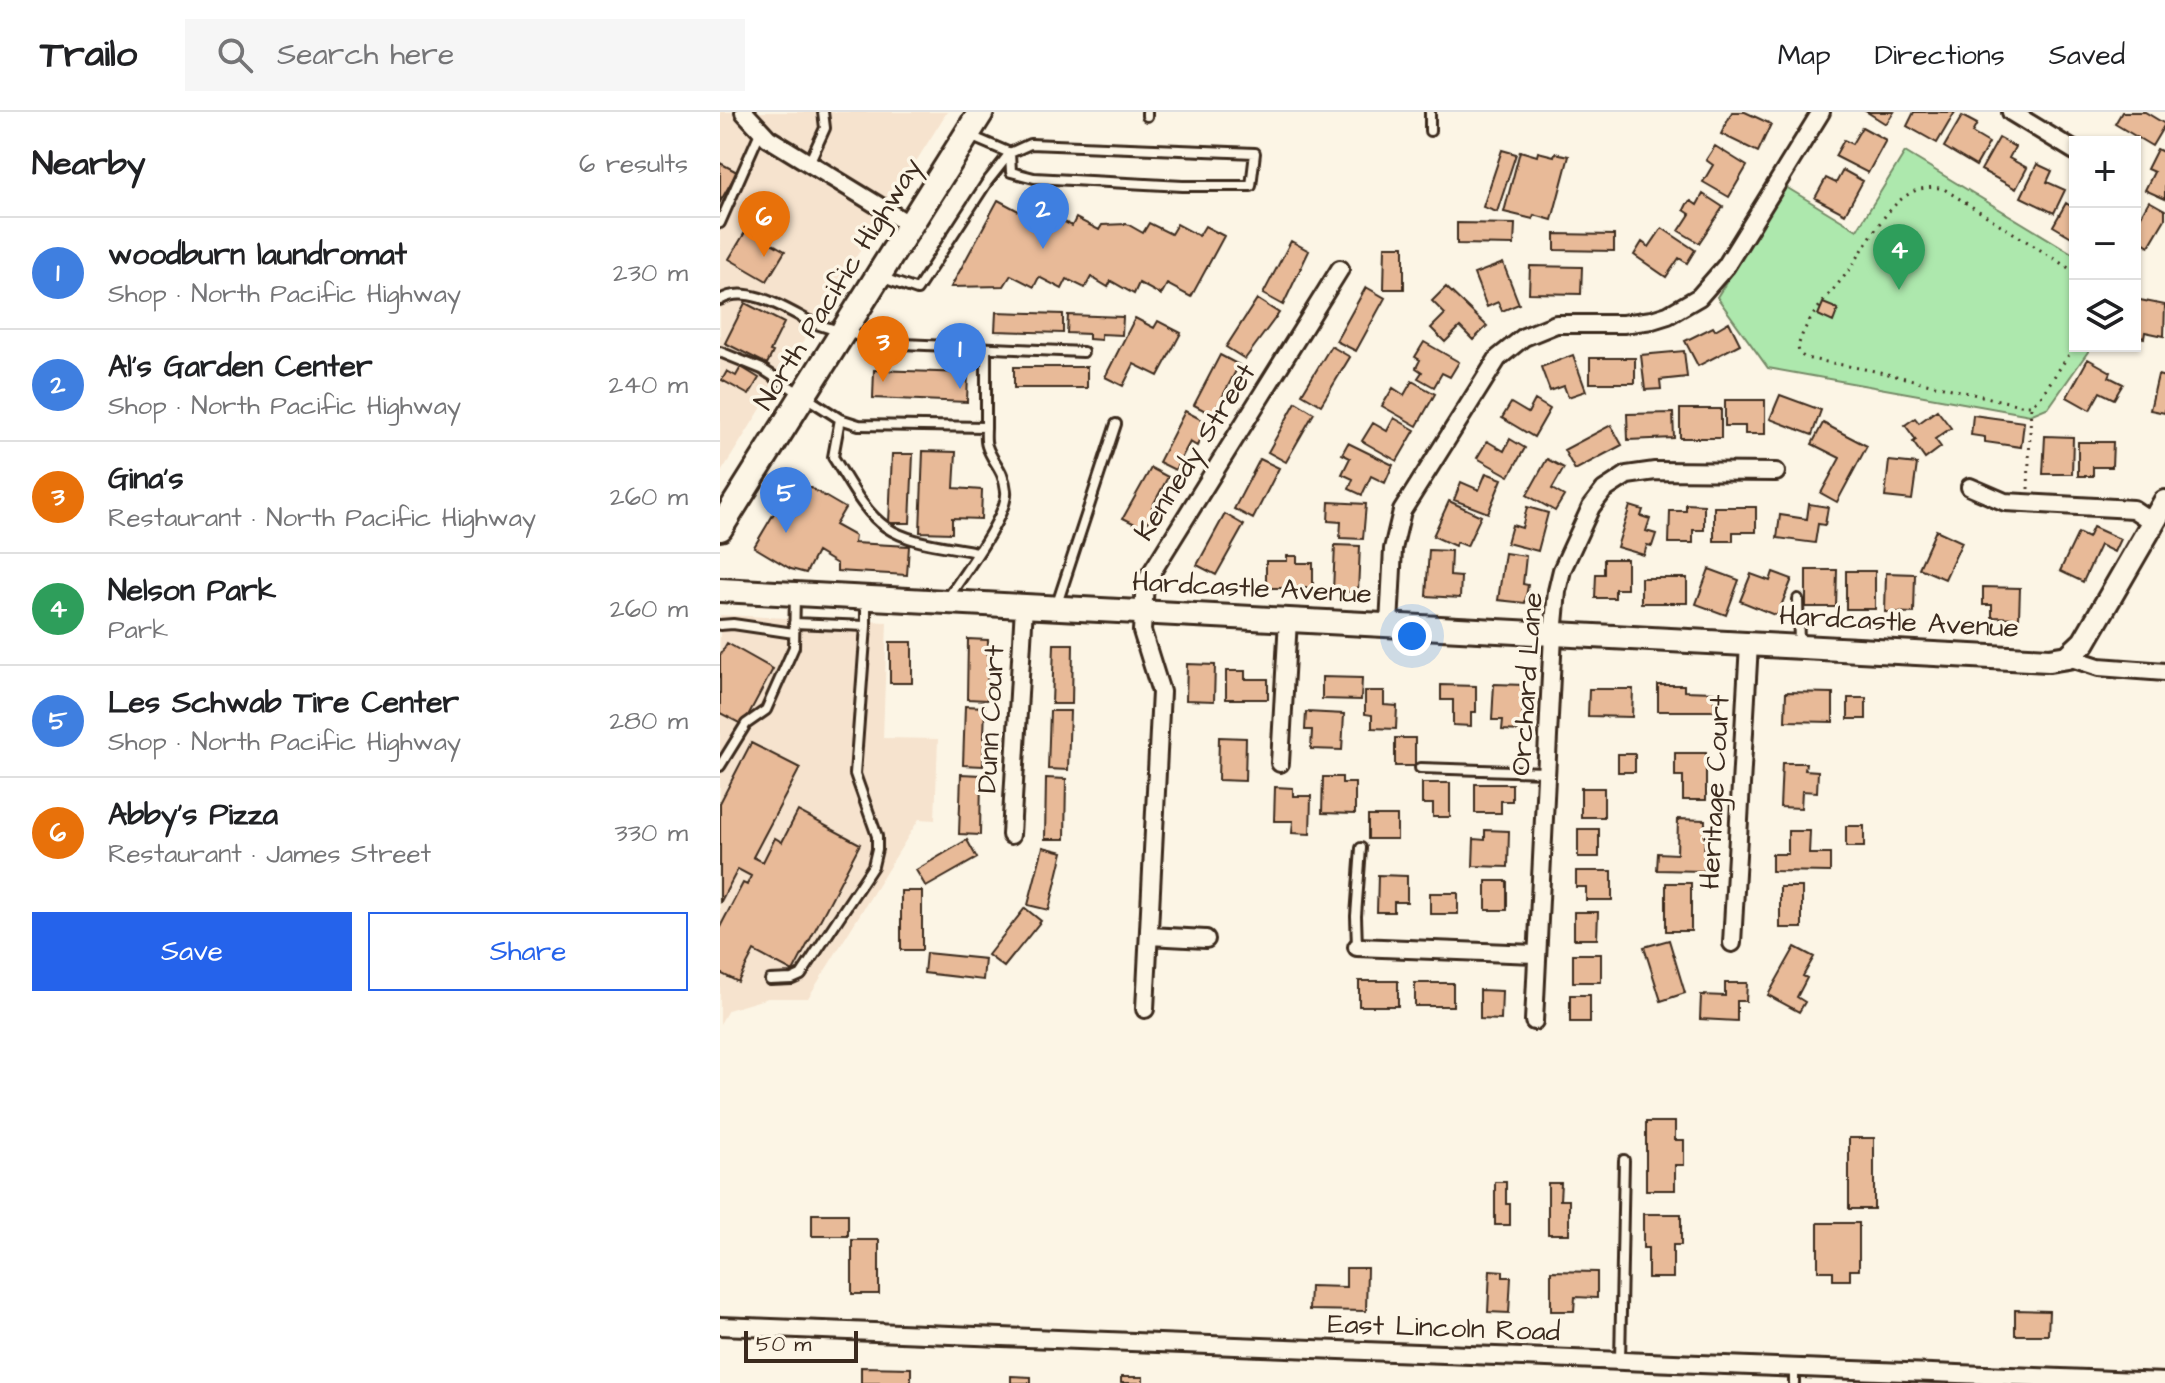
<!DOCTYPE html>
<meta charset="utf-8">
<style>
body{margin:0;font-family:"Architects Daughter",sans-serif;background:#f6f6f6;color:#202124}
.controls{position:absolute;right:24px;top:24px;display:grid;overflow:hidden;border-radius:0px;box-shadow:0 2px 6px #0004}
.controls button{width:72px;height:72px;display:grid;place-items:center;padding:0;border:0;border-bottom:2px solid #e0e0e0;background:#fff;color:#202124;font:40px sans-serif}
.scale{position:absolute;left:24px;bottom:20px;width:114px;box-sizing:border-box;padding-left:8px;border:4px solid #3b2a1e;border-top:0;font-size:22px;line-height:28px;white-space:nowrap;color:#3b2a1e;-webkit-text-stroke:6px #fcf5e5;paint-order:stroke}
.you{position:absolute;left:692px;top:524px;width:28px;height:28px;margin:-20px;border:6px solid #fff;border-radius:50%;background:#1a73e8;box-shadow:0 0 0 12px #1a73e833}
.badge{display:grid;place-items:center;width:52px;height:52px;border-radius:50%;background:#2563eb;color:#fff;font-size:26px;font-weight:700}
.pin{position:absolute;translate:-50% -66px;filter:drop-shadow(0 2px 4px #0008)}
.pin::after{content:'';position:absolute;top:42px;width:28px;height:24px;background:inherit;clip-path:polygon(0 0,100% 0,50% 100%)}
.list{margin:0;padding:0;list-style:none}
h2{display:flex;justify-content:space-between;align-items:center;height:104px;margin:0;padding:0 32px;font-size:34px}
h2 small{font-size:26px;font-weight:400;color:#757577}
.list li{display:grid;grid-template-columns:52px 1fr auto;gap:24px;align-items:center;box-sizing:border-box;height:112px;padding:0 32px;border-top:2px solid #e0e0e0}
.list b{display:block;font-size:30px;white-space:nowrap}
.list p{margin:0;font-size:26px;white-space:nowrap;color:#757577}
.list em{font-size:26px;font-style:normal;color:#757577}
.actions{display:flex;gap:16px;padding:24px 32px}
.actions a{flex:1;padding:18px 0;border:2px solid #2563eb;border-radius:0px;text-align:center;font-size:28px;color:#2563eb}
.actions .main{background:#2563eb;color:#fff}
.icon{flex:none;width:44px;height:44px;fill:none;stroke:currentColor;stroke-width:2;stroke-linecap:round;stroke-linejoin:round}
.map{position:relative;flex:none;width:1445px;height:1271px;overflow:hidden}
header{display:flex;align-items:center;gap:48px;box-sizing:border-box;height:112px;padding:0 40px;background:#fff;border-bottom:2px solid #e0e0e0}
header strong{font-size:38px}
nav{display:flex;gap:44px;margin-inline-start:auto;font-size:28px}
.search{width:560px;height:72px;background:#f6f6f6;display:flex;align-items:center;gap:20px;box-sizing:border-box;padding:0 28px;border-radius:0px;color:#757577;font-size:30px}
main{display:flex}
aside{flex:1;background:#fff}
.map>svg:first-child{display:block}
.built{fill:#f6e3ce}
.green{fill:#ade8ad;stroke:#748966;stroke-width:2}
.building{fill:#e8ba98;stroke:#3b2a1e;stroke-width:2}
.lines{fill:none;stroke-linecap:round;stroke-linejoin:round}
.lane-casing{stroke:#3b2a1e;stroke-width:14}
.street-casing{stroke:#3b2a1e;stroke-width:22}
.secondary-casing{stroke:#3b2a1e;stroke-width:28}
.primary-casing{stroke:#3b2a1e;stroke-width:30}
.path{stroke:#3b2a1e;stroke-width:3;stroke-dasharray:2 6;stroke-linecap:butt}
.lane{stroke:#fcf5e5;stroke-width:8}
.street{stroke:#fcf5e5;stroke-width:16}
.secondary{stroke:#fcf5e5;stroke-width:22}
.primary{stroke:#fcf5e5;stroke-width:24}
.labels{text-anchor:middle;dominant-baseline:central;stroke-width:7;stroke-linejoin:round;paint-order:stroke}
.street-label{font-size:28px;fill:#3b2a1e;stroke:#fcf5e5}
</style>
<header>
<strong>Trailo</strong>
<div class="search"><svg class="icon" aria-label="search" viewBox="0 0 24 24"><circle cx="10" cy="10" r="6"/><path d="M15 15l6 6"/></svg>Search here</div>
<nav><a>Map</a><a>Directions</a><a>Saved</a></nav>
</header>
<main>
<aside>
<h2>Nearby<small>6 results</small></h2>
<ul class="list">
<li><span class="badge" style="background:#3f7fe0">1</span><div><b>woodburn laundromat</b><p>Shop · North Pacific Highway</p></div><em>230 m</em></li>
<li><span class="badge" style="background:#3f7fe0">2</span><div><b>Al's Garden Center</b><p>Shop · North Pacific Highway</p></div><em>240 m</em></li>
<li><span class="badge" style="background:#e8710a">3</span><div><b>Gina's</b><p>Restaurant · North Pacific Highway</p></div><em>260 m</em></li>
<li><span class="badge" style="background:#2e9e5b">4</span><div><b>Nelson Park</b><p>Park</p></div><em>260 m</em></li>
<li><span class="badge" style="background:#3f7fe0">5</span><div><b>Les Schwab Tire Center</b><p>Shop · North Pacific Highway</p></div><em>280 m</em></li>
<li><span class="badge" style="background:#e8710a">6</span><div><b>Abby's Pizza</b><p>Restaurant · James Street</p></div><em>330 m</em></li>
</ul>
<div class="actions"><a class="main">Save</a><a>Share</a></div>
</aside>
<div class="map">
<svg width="1445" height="1271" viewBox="0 0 1445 1271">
<rect width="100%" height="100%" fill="#fcf5e5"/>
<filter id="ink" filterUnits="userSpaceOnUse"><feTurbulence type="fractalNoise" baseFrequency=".0125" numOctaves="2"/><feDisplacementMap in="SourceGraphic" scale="16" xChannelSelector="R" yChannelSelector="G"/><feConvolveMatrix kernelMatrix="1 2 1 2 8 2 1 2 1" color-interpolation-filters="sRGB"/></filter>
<g filter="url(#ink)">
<!-- built -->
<path class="built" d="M0,0H227L0,362Z
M0,503L167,510L163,626L218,627L215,708L199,707L88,886H48L8,898L0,912Z"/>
<!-- green -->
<path class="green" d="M1185,40L1355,143V234H1372L1329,295L1310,303L1048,256L997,185L1066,75L1137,118Z"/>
<!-- building -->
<path class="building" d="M1012,0H1025L1051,12L1038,40L1001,22Z
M1147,0H1174L1166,12Z
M1194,0H1235L1217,31L1187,14Z
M1402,0H1425L1445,12L1432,34L1395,12Z
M1242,4L1257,12L1252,21L1269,31L1256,54L1224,35Z
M1142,15L1166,28L1148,61L1115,44L1124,28L1132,32Z
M1279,26L1295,35L1289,46L1307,56L1296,77L1261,58Z
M995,34L1027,54L1009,85L983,70L993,53L986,48Z
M1437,37L1445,41V87L1425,78L1434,60L1427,57Z
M782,38L796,42L777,100L763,95Z
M800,39L817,44L818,40L834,44L835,41L849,44L832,108L814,103L813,107L784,100Z
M0,51L17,60L0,90Z
M1317,52L1332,59L1327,70L1345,78L1334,101L1301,85Z
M1123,58L1143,69L1125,102L1095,86L1106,66L1116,71Z
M983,82L1003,95L979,131L959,119L970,102L964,98L967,92L971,89L977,93Z
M278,88L306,103H309L314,94L352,114L356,106L379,118L382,113L407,112L423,121L429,111L451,122L457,112L479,124L485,114L504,124L471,185L447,172L441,183L419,171L414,182L391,169L388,175L371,165L365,176L347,167L342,177L319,165L314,175L291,163L284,174L231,175Z
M1429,89L1445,98V107L1429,134L1415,125V104L1419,107Z
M1346,91L1355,97V127L1333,114Z
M737,111L795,112L794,133L737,132Z
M942,116L975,138L967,151L959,146L946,165L914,143L922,130L929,135Z
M27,117L65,139L47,169L9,147Z
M835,122L894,123V139L835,138Z
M571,129L589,139L563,193L543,182Z
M665,134H684V177H664Z
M783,151L799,192L782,199L778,190L767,195L754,162Z
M810,154L862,155L861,182L809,181Z
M646,175L665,186L636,239L616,229Z
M726,175L767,214L753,228L740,215L725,230L711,216L725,202L712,189Z
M537,187L559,201L525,247L506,235Z
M1415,187L1445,193L1444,224L1425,220L1424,226L1415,224Z
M25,191L64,211L50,239L53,240L47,252L5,231Z
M1103,191L1118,197L1113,210L1098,203Z
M276,200L343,202V221L275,219Z
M348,203L403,205L402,223L381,222V228L369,227V222L347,221Z
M415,206L434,216L438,209L461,221L438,264L414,252L403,274L385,265Z
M1009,210L1020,232L978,254L965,229L993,215L995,218Z
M704,230L739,250L730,265L722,261L714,275L698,266L702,260L696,256L700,248L695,245Z
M611,234L630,245L601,293L582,282Z
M964,239L967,265L940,268L941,277L925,278L921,243Z
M500,243L519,253L493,303L474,293Z
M853,243L866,279L848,285L844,274L830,279L821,255Z
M870,246H915V271H870Z
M1368,247L1391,260L1389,265L1403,272L1394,287L1380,280L1370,298L1347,285Z
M21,255L39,266L29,283L2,268L7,259L16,264Z
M294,255H367V276H294Z
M154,258L248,261L247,290L153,286Z
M1438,263L1445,265V301L1430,298Z
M692,269L715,282L697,314L662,294L673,276L684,283Z
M1060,283L1101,298L1092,323L1050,307Z
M815,288L830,297L814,325L782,306L791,291L808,301Z
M1005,288H1045V322H1025V314H1005Z
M576,290L594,301L566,350L548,340Z
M960,297H1001V326H960Z
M1217,298L1231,316L1215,327L1221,335L1205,347L1193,330L1196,328L1185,313L1195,306L1199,311Z
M465,299L486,310L482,317L484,318L477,334L470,330L455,358L439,350Z
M953,301L954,326L908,328L907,302Z
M1253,303L1304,310L1301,335L1265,330V325L1251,323Z
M674,306L695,318L677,349L642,329L653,311L667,319Z
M1103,311L1147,334L1117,390L1101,381L1120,346L1092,332Z
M891,313L902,333L855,358L844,338Z
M1325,324L1353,325L1352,362H1323Z
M790,327L805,336L789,364L757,346L767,329L784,339Z
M1358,330H1393L1392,355H1373V364H1358Z
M628,331L673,353L665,371L651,364L642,383L629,377L633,367L622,362L630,346L622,342Z
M203,339L236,340L234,376L262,378L261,407L232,406V421L200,420Z
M172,342H193L190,411H169Z
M540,347L559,356L533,407L514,397Z
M827,347L844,356L832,377L844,384L835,399L807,383Z
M1169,349L1197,352L1192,388L1165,385Z
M431,356L448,365L432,395L436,396L428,410L423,407L419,414L403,406Z
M766,361L782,367L768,401L734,388L741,370L759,378Z
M89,375L125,396L115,413L135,424L134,431L189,434L187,463L117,459V452L97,440L86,461L71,457L34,435L66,381L81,389Z
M729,389L761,404L747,434L737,430L735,434L713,424Z
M609,390L646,392L643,427L620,426L621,410L608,409Z
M966,392L984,393V418H973V431H949L950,399H966Z
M1089,392L1108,395L1105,413L1098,412L1095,431L1057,426L1060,403L1087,407Z
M910,394L923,398L921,404L930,407L926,419L936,422L932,434L927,433L924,443L897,435Z
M807,395L828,401L818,439L787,431L792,413L802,416Z
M994,395H1036V420H1013V429H994Z
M505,402L524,413L496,463L477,453Z
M1373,415L1400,427L1394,440L1380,433L1363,470L1340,459L1358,421L1368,426Z
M1216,418L1242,430L1225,467L1199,456Z
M615,433L640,434L638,480L613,479Z
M709,438L731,439L730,464L741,465L740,486L706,484Z
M785,441L806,444L803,472L808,473L805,491L778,488Z
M567,444H577V451H593V476H546V449H567Z
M884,447H907V477H895V486H875L876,462H884Z
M989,457L1019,468L1006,503L976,492Z
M1086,458H1117L1116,495H1086Z
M1126,459H1155V497H1126Z
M1053,460L1072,467L1057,504L1020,489L1031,462L1050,469Z
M1166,461L1195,462L1194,501L1165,500Z
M921,466H967V491H921Z
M1263,475L1300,476L1299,506L1272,505V493H1263Z
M248,527L268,528L267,588L247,587Z
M170,530H192V571H170Z
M7,531L53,557L23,613L0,601V543Z
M334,532H353L352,592H332Z
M467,552L495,553L494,589L466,588Z
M506,559H525V567H548V587H506Z
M602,565L642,566L641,588L602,587Z
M774,572L804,573L802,619L782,618L783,608H772Z
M721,573L756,574V600H751V614L733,613V588H721Z
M938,573H964V579L994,580V599H938Z
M869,577H913L912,605L868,604Z
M645,579H664V593L677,594L676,617L652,616V603L645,602Z
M1066,580L1113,581V610L1065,609Z
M1128,586H1146V607H1128Z
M245,594L265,595L263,654L243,653Z
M330,599H350L348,658L328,657Z
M586,600L624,602L622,638L591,637L592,618H585Z
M499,625L526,626L525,669L498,668Z
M675,626H695V654H675Z
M31,631L80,656L33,745L43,750L55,726L62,730L78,699L140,732L73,860L34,839L18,870L0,861V815L23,771L27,773L31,764L18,757L0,791V691Z
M955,641H986V688H963V664H955Z
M898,642H915V660H898Z
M1062,651H1086L1085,658L1098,659L1097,680L1082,679L1081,696L1060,695Z
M241,662L261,663L260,723L239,722Z
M603,665H622V671H635V702L602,701Z
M326,666L346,667L345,727H325Z
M702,671H730V705H713V692H702Z
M755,672H792V689H781V701H755Z
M555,675L573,676V684H591L590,722L572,721L573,709H554Z
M861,676H884V705H861Z
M648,704H677V727H648Z
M958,707L985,708L984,759L937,758L938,741L957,742Z
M1126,714H1144V735H1126Z
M858,717H879V745H858Z
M765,718L789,719L788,755L753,754L754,727L765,728Z
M1068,719H1090L1089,742H1110V760L1052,759V742H1068Z
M247,728L257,746L206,775L196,758Z
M323,735L343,740L329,798L308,793Z
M856,759H892V788H866V775H856Z
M658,763L687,764V790H674V800H657Z
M766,769H787V798H766Z
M946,771H971V819H946Z
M1060,775H1082V816H1060Z
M181,779H202V838H181Z
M710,781H738V802H710Z
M305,796L321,809L284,855L268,843Z
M854,800H878L877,827H854Z
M949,828L965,881L941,889L924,835Z
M1075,835L1094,845L1083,864L1087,866L1077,885L1085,890L1079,900L1048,883Z
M206,841L265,847L263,868L204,861Z
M853,842H881V870H853Z
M639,869H678V894H639Z
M695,871H733V894H695Z
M1005,871H1027L1026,889H1017V909L980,907L981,883L1005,884Z
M760,878L782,879L781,908L760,907Z
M850,883H870V910H850Z
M926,1010H955V1028H964V1053H955V1078H926Z
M1129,1026H1154V1097H1129Z
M775,1070H786V1092H790V1113H775Z
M828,1071H841L840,1088H849V1122H828Z
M92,1102H128V1124H92Z
M923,1102H961V1133H953V1166H928V1136H923Z
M1098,1111H1139V1158H1130V1168H1113V1159H1098Z
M132,1128H159V1182H132Z
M626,1156H647L646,1199L589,1198L590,1174L626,1175Z
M770,1158L783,1159V1165H791L789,1201L768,1200Z
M831,1159L877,1160V1186L855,1185L854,1199H831Z
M1295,1198L1329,1199L1328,1223H1295Z
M141,1255L191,1256V1271H141Z
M291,1264L311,1265V1271H291Z
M401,1265H423V1271H401Z"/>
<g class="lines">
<defs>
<path id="lane" d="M427,4V0
M710,19V0
M248,23L290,41
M89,51L105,16L103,0
M0,111L41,18
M163,166L197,178L267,70L290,41L310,32L535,41L531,74H463L314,66L291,60L290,41
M0,188C26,171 66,197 89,209C98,213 109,216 119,219
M129,220L150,229L183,232L363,240
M0,240L42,257L120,307L139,313L266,315V236
M120,307L113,345C127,366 144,401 166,415C190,432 229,434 257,440
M228,486C242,464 289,402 286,379C284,357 272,350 267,334C265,329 266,321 266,315
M1078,487L1079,534
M336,495L396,312
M74,511L146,514V487
M0,513L13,512L74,521
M0,654L26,612L46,598L74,535L75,482
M700,656L826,660
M637,835L636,804L641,736
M50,868L72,867L81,863L153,754L157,737V724L135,662L146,514
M900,1249L904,1048
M1074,1257V1271"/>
<path id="street" d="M24,0L48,26L190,113
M1291,0L1355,39
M1250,375L1285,390L1413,397L1434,411
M669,513L673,437L682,399L778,246L804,225L836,212H903L932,208L948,203L979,185L1006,154L1101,0
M1348,545L1379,555L1445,560
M560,651L568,507
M291,723L304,494
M429,824L486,827
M1012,831L1029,532
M637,835L817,842
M425,897L441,580L422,519L425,471L620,157
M814,909L833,523L837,479L842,458L871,395L884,378L907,363L935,359L1056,360
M0,1214L1445,1270"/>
<path id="secondary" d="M0,478L1329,548L1348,545L1364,530L1445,390"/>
<path id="primary" d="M0,416L261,0"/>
</defs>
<!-- lane casing -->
<use href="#lane" class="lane-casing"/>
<!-- street casing -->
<use href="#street" class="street-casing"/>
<!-- secondary casing -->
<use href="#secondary" class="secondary-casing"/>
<!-- primary casing -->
<use href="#primary" class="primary-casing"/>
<!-- path -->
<path class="path" d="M1355,160L1224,77C1176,65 1152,127 1130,157C1111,182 1086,204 1078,235L1079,241L1085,246L1155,259L1300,293H1311L1321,284L1355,234
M1308,377L1311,293"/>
<!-- lane -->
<use href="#lane" class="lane"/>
<!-- street -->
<use href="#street" class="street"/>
<!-- secondary -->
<use href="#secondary" class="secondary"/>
<!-- primary -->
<use href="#primary" class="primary"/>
</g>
</g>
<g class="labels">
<!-- street labels -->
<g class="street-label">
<text transform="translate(118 172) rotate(-58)">North Pacific Highway</text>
<text transform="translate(475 340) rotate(-58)">Kennedy Street</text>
<text transform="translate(532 476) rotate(3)">Hardcastle Avenue</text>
<text transform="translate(1179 510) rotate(3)">Hardcastle Avenue</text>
<text transform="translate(807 572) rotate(-86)">Orchard Lane</text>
<text transform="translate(271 607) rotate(-87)">Dunn Court</text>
<text transform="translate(995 680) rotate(-87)">Heritage Court</text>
<text transform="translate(724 1216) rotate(2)">East Lincoln Road</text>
</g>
</g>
</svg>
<div class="controls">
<button>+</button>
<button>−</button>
<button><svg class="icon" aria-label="layers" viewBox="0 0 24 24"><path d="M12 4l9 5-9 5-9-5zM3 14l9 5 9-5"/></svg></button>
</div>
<div class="scale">50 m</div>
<div class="you"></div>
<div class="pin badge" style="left:240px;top:277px;background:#3f7fe0">1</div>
<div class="pin badge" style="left:323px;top:137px;background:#3f7fe0">2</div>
<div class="pin badge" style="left:163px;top:270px;background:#e8710a">3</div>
<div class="pin badge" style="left:1179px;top:178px;background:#2e9e5b">4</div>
<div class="pin badge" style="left:66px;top:421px;background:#3f7fe0">5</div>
<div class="pin badge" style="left:44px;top:145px;background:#e8710a">6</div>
</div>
</main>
